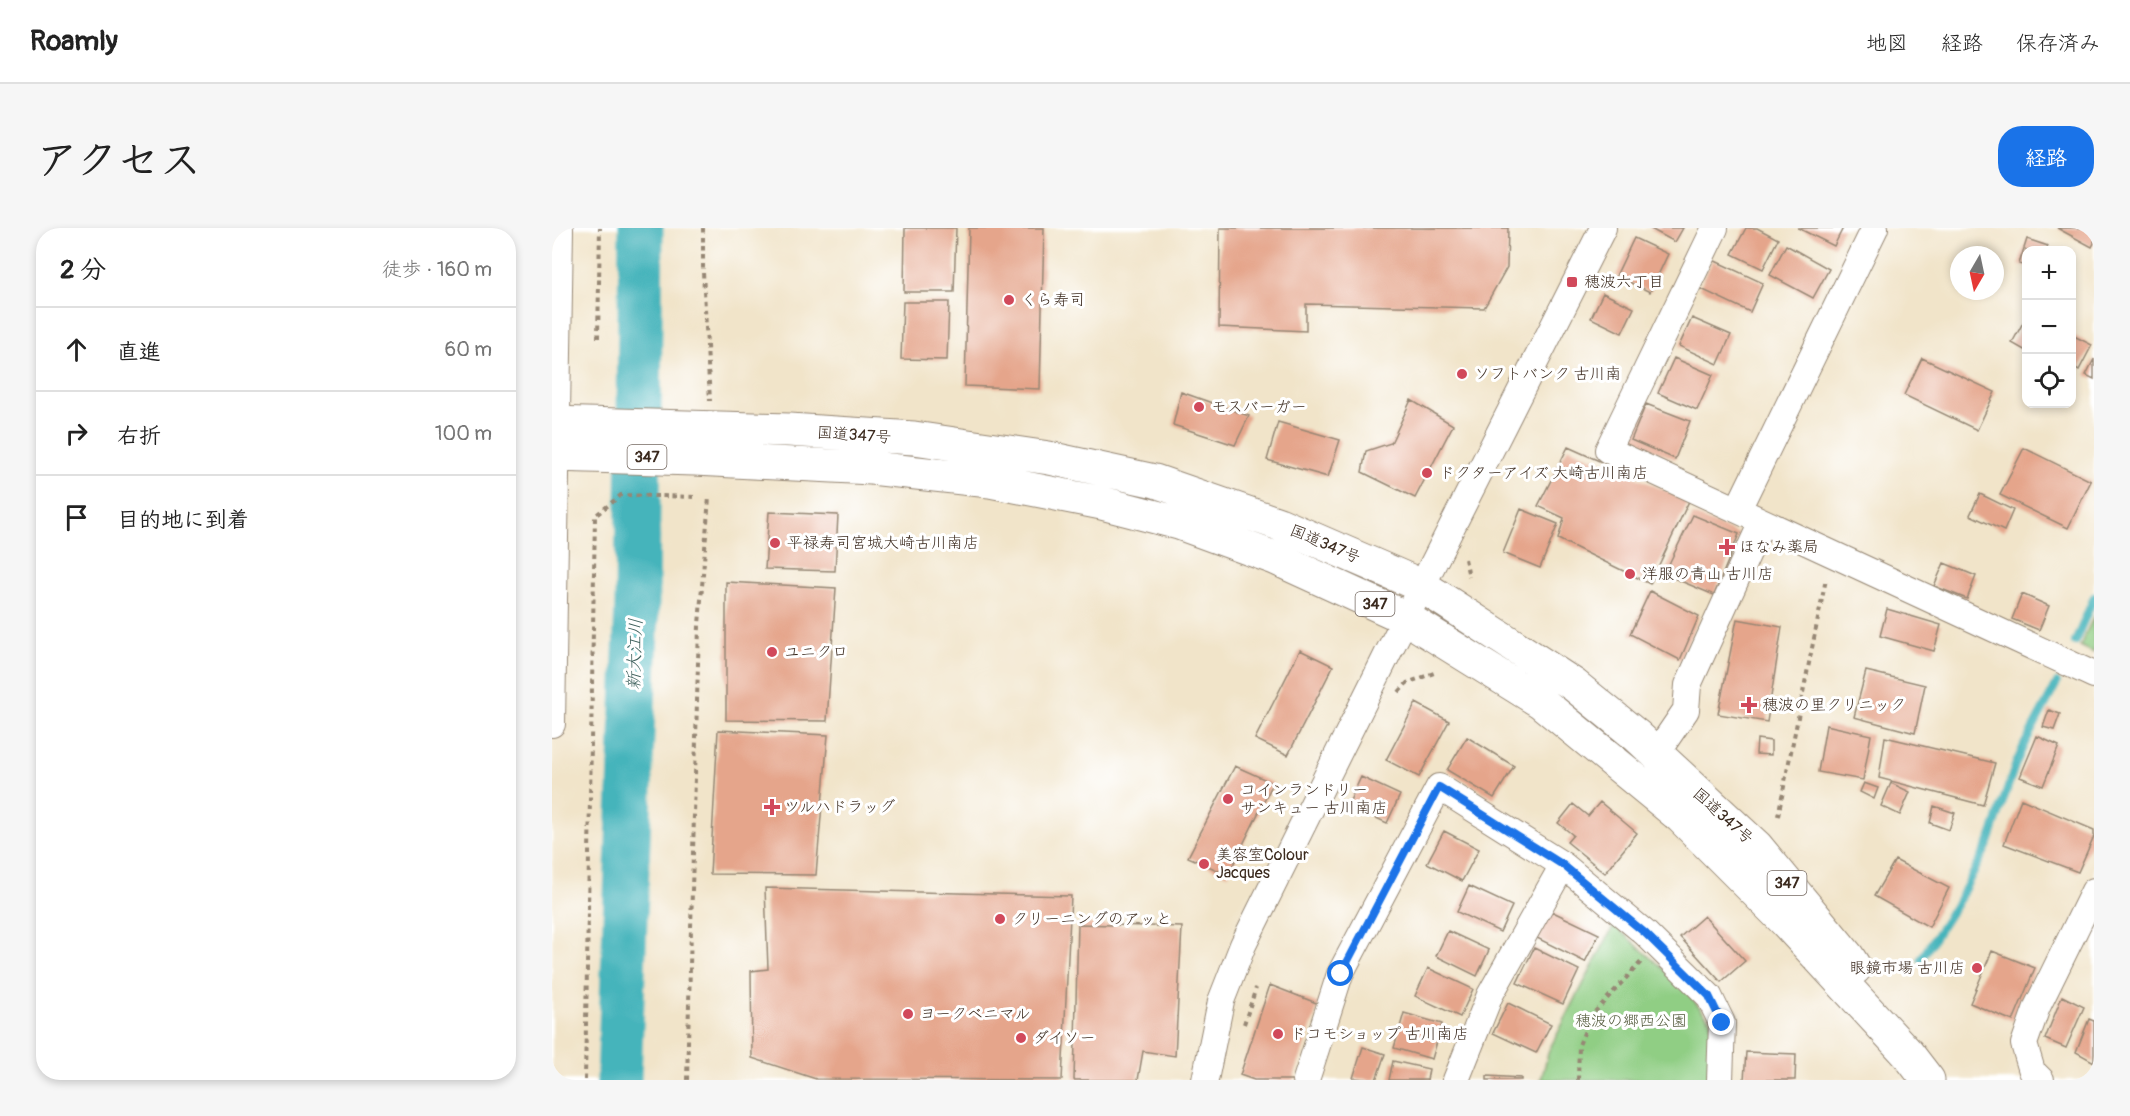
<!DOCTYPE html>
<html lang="ja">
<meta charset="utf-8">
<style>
body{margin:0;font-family:Pangolin,"Klee One",sans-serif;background:#f6f6f6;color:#222}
.controls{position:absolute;right:18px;top:18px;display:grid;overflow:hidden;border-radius:12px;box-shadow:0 3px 9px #0003}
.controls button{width:54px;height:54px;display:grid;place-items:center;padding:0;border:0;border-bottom:2px solid #e0e0e0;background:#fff;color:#222;font:30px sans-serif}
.compass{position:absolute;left:1398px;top:18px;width:54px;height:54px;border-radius:50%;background:#fff;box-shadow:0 3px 9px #0003;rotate:189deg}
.stop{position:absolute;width:18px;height:18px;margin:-14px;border:4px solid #1a73e8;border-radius:50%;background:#fff}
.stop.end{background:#1a73e8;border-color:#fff;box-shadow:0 2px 6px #0008}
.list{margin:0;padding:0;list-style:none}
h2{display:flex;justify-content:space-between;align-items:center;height:78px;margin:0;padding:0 24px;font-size:26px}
h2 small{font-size:20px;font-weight:400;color:#767676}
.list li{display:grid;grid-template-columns:39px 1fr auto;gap:18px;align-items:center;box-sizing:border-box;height:84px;padding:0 24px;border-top:2px solid #e0e0e0}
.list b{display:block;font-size:22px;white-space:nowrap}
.list em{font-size:20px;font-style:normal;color:#767676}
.icon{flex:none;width:33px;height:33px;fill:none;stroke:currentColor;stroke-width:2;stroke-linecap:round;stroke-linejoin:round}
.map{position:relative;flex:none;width:1542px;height:852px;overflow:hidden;border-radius:24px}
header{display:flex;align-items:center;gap:36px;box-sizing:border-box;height:84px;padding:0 30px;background:#fff;border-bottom:2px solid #e0e0e0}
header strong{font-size:28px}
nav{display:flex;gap:33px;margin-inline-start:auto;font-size:21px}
.intro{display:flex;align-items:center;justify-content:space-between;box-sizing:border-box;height:144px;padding:0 36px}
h1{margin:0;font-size:42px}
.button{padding:15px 27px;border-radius:24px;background:#1a73e8;color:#fff;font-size:21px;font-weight:700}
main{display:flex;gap:36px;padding:0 36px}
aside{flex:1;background:#fff;border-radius:24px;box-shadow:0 3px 9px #0003}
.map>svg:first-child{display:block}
.green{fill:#90ce84;stroke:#667c51;stroke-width:1.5}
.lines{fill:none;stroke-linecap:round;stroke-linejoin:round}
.stream{stroke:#44b4bb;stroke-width:8}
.river{stroke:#44b4bb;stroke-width:45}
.building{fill:#e5a58b}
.minor-casing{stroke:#968774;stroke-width:28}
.highway-casing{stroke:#968774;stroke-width:35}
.path{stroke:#968774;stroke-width:4;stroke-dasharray:4.5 4.5;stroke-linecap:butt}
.minor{stroke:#fff;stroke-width:26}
.highway{stroke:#fff;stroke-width:33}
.route{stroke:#1a73e8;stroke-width:8}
.poi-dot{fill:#d1495b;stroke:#fff;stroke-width:2}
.labels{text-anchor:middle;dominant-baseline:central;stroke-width:6;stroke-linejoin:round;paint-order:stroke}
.shield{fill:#fff;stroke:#766a62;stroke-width:1.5}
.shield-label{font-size:15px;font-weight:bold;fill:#3b2a1e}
.poi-label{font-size:16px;fill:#3b2a1e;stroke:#fff;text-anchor:start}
.street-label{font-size:16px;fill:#3b2a1e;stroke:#fff}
.park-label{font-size:16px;fill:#545b3d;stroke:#fff}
.water-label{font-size:18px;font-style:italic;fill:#3f615d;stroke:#fff}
</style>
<header>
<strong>Roamly</strong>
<nav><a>地図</a><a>経路</a><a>保存済み</a></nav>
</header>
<div class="intro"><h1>アクセス</h1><a class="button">経路</a></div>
<main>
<aside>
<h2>2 分<small>徒歩 · 160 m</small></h2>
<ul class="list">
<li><svg class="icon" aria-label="ahead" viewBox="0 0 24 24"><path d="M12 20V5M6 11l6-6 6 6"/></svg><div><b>直進</b></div><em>60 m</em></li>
<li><svg class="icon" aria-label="right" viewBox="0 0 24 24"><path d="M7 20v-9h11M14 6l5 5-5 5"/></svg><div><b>右折</b></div><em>100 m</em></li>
<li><svg class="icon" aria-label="arrive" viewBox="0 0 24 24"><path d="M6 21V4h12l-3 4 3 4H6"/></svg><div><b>目的地に到着</b></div></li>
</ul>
</aside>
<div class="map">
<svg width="1542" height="852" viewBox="0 0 1542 852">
<rect width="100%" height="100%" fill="#fff"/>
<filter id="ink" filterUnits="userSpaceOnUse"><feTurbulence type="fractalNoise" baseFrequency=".0167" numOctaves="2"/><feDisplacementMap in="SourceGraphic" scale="12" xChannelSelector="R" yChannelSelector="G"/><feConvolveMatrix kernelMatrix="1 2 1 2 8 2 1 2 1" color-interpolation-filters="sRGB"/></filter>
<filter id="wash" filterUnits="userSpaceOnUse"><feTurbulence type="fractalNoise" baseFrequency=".008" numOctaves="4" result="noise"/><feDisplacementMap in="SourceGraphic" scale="24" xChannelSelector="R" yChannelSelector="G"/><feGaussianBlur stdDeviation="1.35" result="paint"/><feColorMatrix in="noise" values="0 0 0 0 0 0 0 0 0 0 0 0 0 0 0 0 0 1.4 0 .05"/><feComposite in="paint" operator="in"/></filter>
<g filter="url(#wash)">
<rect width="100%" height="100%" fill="#f1e4c9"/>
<!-- green -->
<path class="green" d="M1542,388V425L1528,418Z
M1062,697L1128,756L1159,793L1165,852H989L997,822Z"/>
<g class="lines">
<!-- stream -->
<path class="stream" d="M1523,414L1542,369
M1369,731L1407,672L1437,615L1463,538L1472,517L1505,455"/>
<!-- river -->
<path class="river" d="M67,852L85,375L89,0"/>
</g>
<g id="blocks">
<!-- building -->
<path class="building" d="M353,0H404L402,64H352Z
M417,0H492L488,161L413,158Z
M668,0H956L955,39L932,80L754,76V103L667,99Z
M1097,0H1131L1123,14Z
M1194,0H1205L1226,11L1211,41L1180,26Z
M1246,0H1291L1282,18Z
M1505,0H1542V15L1540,19Z
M1082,10L1116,26L1098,64L1064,48Z
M1475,11L1496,18L1494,22H1474V38L1467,36Z
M1234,17L1277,41L1261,70L1218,47Z
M1161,32L1211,55L1198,84L1147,60Z
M1051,65L1082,80L1070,105L1039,90Z
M351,74H397L395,132L349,131Z
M1474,89V123L1460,115Z
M1140,90L1179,107L1166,136L1127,118Z
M1522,108L1540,117L1527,142L1520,138V114Z
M1122,130L1161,147L1145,182L1106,165Z
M1370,130L1443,164L1425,202L1352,167Z
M1542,131V151L1534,147Z
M629,164L697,188L683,217L621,197Z
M859,172L901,197L863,270L810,244L814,223L839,215Z
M1094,176L1138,193L1123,231L1079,212Z
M726,194L788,212L776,249L715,232Z
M1016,219L1137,273L1098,356L1006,311L1012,290L986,278Z
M1472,220L1539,253L1516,300L1448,267Z
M1428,266L1461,282L1452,303L1418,287Z
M969,281L1006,296L988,340L951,325Z
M217,284L286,287L283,343L213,341Z
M1141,287L1187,306L1162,367L1112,346Z
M1392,335L1424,348L1415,371L1382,358Z
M174,354L284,360L275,493L174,492Z
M1098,363L1147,388L1128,432L1078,406Z
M1470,366L1497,378L1487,402L1460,391Z
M1335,381L1389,397L1382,423L1328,408Z
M1185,391L1230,399L1215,494L1166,486Z
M748,422L781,438L736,527L703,511Z
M1314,443L1373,457L1363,505L1302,489Z
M864,475L897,493L867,549L834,532Z
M1497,482L1508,486L1502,502L1491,499Z
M1274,497L1319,507L1311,552L1266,544Z
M166,502L276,507L264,647L158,646Z
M1485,508L1507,518L1491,558L1468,549Z
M915,509L962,538L942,570L895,542Z
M1333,509L1443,535L1431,577L1327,550Z
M1205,511L1219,513V527L1204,526Z
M683,538L721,555L676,647L636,629Z
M809,549L848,567L835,595L796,577Z
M1312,555L1326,560L1322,571L1308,564Z
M1339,555L1358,564L1348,587L1329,578Z
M1469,571L1542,602V608L1526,644L1452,616Z
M1048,574L1085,605L1053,645L1015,614L1021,607L1006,595L1021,576L1036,588Z
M1382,578L1403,585L1397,602L1378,595Z
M892,603L927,621L910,653L875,635Z
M1343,632L1397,660L1377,699L1322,668Z
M917,658L960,678L948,704L905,684Z
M213,660L519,668L510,852L264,851L200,830L199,743L216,741Z
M999,683L1047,706L1033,734L985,710Z
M1152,688L1193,733L1169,754L1128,709Z
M526,696L630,699L623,828L591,823L586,852H522Z
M896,703L937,722L925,748L884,728Z
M982,720L1027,742L1011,776L965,755Z
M1440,723L1483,740L1461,793L1418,775Z
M876,740L921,761L908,789L863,768Z
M718,757L767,776L741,852H702L688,847Z
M1510,768L1532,779L1514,820L1493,811Z
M956,775L999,796L984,825L941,805Z
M852,785L890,796L880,831L842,820Z
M1537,791L1542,793V834L1524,824Z
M811,819L833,826L824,852L801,850Z
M1194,824L1244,826L1243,852H1192Z
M841,833L877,841L875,852H837Z
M935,848L969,850V852H935Z"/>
</g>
</g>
<g filter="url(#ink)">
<use href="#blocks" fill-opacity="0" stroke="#968774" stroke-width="1.5"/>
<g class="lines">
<defs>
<path id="minor" d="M1163,0L1056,222L1542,447
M1186,281L1323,0
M0,496L8,0
M1104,526L1134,482L1136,457L1210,294
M653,852L669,773L691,717L837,423L1051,0
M754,852L788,746L887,559L1011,637L1093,705L1157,768L1170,795L1168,852
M904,852L938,767L1011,637
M1489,852L1480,843L1472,816L1485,779L1542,663"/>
<path id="highway" d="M0,195L237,202L362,210L497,230L603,253L727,296L870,358L1022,457L1085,508L1204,618L1296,729L1303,740
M0,227L143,231L319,240L438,253L550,275L627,295L723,330L854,390L989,474L1129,589L1234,694L1356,826L1376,852"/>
</defs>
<!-- minor casing -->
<use href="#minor" class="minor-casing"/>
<!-- highway casing -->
<use href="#highway" class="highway-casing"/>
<!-- path -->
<path class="path" d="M151,0V44L158,173
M46,110L48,0
M913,331L917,349
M847,464L855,455L882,445
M1226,588L1274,351
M692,796L704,760
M33,852L43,288L69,267L143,269
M135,852L147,397L157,269
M1026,852L1027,817L1039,788L1089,734"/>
<!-- minor -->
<use href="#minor" class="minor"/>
<!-- highway -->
<use href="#highway" class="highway"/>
</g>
</g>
<g class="lines" filter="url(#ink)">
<!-- route -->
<path class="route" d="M789,746L887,559L1011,637L1093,705L1157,768L1170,795"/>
</g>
<!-- markers -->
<g class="poi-dot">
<rect x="1014" y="48" width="12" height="12" rx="3"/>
<circle cx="457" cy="72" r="6"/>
<circle cx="910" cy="146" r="6"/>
<circle cx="647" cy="179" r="6"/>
<circle cx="875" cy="245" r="6"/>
<circle cx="223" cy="315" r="6"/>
<path d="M1172 310h6v6h6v6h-6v6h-6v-6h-6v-6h6z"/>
<circle cx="1078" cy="346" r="6"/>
<circle cx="220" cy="424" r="6"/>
<path d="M1194 468h6v6h6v6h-6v6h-6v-6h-6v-6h6z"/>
<circle cx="676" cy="571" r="6"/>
<path d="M217 570h6v6h6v6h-6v6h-6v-6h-6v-6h6z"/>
<circle cx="652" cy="636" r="6"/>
<circle cx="448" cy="691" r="6"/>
<circle cx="1425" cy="740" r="6"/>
<circle cx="356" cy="786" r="6"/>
<circle cx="726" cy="806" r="6"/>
<circle cx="469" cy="810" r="6"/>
</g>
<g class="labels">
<!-- shield labels -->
<g class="shield">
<rect x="75.5" y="217" width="39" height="24" rx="4.5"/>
<rect x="803.5" y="364" width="39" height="24" rx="4.5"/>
<rect x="1215.5" y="643" width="39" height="24" rx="4.5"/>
</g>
<g class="shield-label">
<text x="95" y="229">347</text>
<text x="823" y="376">347</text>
<text x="1235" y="655">347</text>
</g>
<!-- poi labels -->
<g class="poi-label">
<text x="1032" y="54">穂波六丁目</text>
<text x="469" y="72">くら寿司</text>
<text x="922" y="146">ソフトバンク 古川南</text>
<text x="659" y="179">モスバーガー</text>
<text x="887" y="245">ドクターアイズ 大崎古川南店</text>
<text x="235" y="315">平禄寿司宮城大崎古川南店</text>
<text x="1187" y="319">ほなみ薬局</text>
<text x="1090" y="346">洋服の青山 古川店</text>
<text x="232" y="424">ユニクロ</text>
<text x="1210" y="477">穂波の里クリニック</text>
<text x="688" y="562">コインランドリー<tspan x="688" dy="18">サンキュー 古川南店</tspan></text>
<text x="232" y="579">ツルハドラッグ</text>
<text x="664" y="627">美容室Colour<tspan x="664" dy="18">Jacques</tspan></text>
<text x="460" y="691">クリーニングのアッと</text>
<text x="1413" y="740" text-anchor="end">眼鏡市場 古川店</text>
<text x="368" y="786">ヨークベニマル</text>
<text x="738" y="806">ドコモショップ 古川南店</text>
<text x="481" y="810">ダイソー</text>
</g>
<!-- street labels -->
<g class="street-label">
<text transform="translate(302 207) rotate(4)">国道347号</text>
<text transform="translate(773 316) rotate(23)">国道347号</text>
<text transform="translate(1171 588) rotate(42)">国道347号</text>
</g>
<!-- park labels -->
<g class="park-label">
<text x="1079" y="793">穂波の郷西公園</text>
</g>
<!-- water labels -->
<g class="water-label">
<text transform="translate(83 426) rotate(-88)">新大江川</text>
</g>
</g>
</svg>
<div class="controls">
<button>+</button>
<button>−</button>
<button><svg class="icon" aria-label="locate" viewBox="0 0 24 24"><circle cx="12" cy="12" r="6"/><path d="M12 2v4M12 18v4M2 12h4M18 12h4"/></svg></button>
</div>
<svg class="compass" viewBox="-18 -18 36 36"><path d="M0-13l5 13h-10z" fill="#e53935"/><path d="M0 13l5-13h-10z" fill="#767676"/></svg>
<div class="stop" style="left:789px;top:746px"></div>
<div class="stop end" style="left:1170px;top:795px"></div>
</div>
</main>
